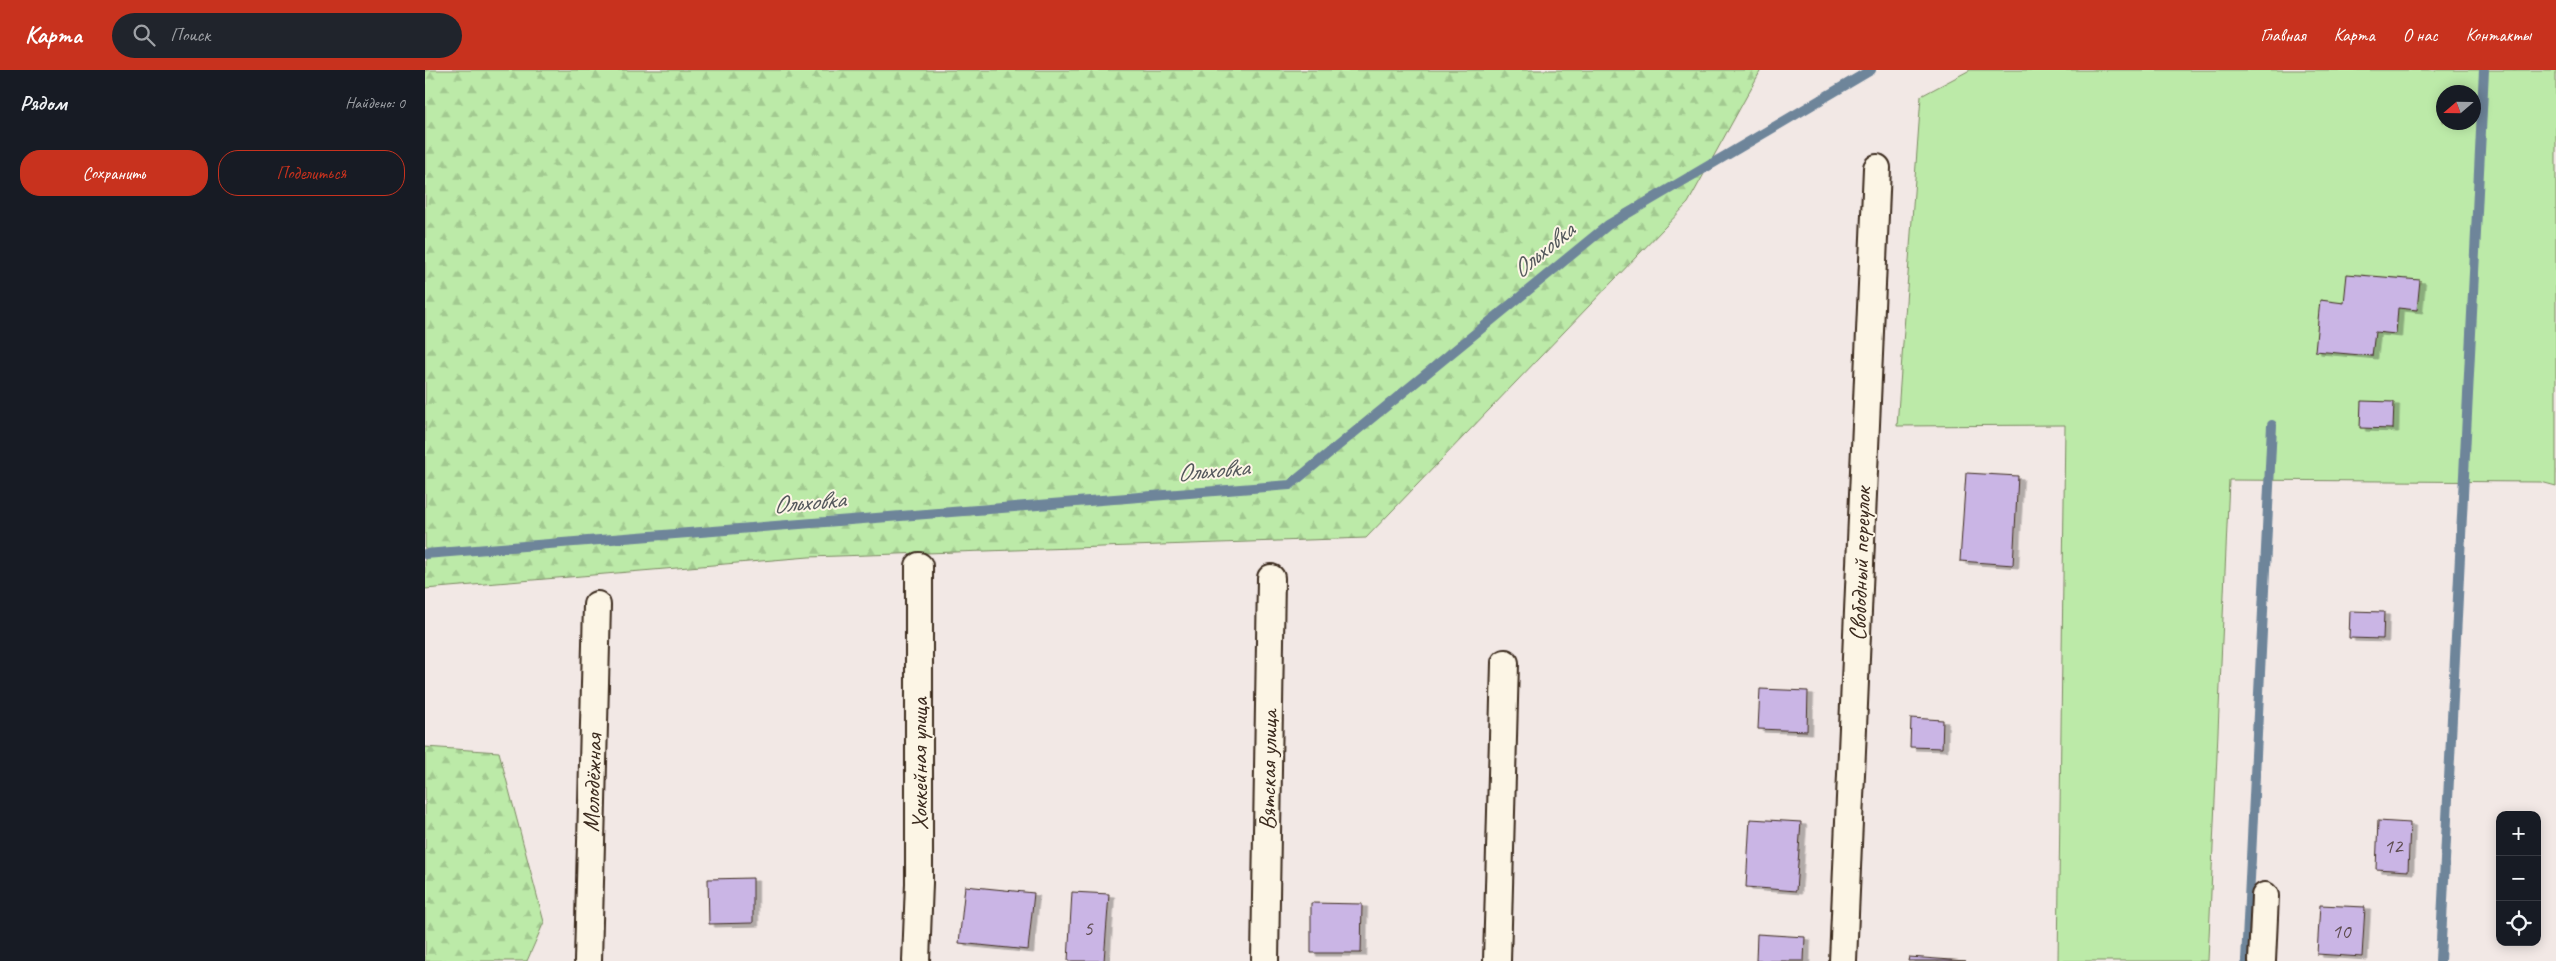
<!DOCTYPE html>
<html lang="ru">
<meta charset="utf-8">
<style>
body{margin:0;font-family:Caveat,sans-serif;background:#20242c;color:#f1f3f6}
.controls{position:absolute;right:15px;bottom:15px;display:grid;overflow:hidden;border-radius:10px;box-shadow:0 2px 12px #0003}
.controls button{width:45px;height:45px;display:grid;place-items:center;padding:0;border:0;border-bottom:1px solid #363941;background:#171b24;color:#f1f3f6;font:25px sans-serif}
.compass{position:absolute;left:2011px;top:15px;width:45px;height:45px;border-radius:50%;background:#171b24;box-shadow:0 2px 12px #0003;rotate:250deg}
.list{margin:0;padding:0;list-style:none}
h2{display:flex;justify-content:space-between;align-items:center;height:65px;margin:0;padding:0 20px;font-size:21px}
h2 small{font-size:16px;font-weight:400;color:#9ea1a6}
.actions{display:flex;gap:10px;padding:15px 20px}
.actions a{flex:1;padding:11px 0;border:1px solid #c8321e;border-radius:20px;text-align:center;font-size:18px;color:#c8321e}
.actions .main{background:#c8321e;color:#fff}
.icon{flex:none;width:28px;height:28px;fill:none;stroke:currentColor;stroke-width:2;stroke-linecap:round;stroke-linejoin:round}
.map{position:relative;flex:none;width:2131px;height:891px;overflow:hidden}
header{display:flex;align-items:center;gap:30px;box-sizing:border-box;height:70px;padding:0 25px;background:#c8321e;color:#fff}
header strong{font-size:24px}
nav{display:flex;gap:28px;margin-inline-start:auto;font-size:18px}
.search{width:350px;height:45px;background:#20242c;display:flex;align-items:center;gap:12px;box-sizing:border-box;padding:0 18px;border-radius:28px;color:#9ea1a6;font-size:19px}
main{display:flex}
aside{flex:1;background:#171b24}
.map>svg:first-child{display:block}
.green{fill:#bceaa8;stroke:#7c8a63;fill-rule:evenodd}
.forest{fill:url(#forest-firs);stroke:#7c8a63}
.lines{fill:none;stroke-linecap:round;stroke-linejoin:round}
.stream{stroke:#6e859a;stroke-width:10}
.building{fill:#cab5e5;stroke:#3b2a1e;filter:url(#shadow)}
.street-casing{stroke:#3b2a1e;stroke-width:30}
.street{stroke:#fcf5e5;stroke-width:26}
.labels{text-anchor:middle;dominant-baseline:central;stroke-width:4;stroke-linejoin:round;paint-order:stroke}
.number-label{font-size:21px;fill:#5f4d50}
.street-label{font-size:24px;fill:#3b2a1e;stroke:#fcf5e5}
.water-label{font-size:25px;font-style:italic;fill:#54585c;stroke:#fcf5e5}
</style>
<header>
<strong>Карта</strong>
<div class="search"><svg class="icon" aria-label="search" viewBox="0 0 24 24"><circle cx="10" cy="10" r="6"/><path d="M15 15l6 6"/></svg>Поиск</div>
<nav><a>Главная</a><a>Карта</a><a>О нас</a><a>Контакты</a></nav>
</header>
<main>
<aside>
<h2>Рядом<small>Найдено: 0</small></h2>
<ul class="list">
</ul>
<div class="actions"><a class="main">Сохранить</a><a>Поделиться</a></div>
</aside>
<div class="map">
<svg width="2131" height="891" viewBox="0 0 2131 891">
<defs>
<pattern id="forest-firs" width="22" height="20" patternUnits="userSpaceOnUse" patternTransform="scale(1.25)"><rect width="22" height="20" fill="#bceaa8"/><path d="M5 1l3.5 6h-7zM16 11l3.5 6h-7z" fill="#a2c990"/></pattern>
<filter id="shadow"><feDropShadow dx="5.5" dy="3" stdDeviation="0" flood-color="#0004"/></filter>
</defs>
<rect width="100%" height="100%" fill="#f2e8e5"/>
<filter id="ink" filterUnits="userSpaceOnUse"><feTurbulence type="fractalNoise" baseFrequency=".02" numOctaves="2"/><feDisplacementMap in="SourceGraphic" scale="10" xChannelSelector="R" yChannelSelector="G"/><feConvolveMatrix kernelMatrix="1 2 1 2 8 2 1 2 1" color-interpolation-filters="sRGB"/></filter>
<g filter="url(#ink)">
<!-- green -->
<path class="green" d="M1545,0H2131V416L2116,412L1804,410L1783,891H1633L1640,355L1472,356L1496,26ZM2018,22H2048V52H2018Z"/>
<!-- forest -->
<path class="forest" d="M0,0H1336L1263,133L941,468L384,487L0,519Z
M0,677L74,682L119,852L102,891H0Z"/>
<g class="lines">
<!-- stream -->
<path class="stream" d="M0,484L865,415L1183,155L1446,0
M1821,891L1847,355
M2015,891L2059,0"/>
</g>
<!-- building -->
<path class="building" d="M1922,204L1995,210L1992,240L1973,238L1971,264L1950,262L1947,286L1890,281L1895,230L1919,233Z
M1936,331L1969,332L1968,359L1935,358Z
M1541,403L1593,406L1588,495L1535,491Z
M1925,541L1959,542L1958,569L1924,568Z
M1335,619L1383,621L1382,661L1333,659Z
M1486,648L1518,650L1517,678L1485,677Z
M1325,749L1376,752L1371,821L1321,817Z
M1953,751L1985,753L1983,801L1951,799Z
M328,808V853L284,854L283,809Z
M540,816L609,823L603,880L534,873Z
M647,822L684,824L679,891H643Z
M886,833L937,834L936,883H886Z
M1895,835L1940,837L1937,887L1892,884Z
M1332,864L1380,867L1379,891H1331Z
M1484,887L1541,891H1483Z"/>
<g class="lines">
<defs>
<path id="street" d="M163,891L172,535
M491,891L494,813V496
M840,891L846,508
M1072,891L1080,593
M1418,891L1452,98
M1837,891L1840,826"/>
</defs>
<!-- street casing -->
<use href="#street" class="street-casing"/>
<!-- street -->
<use href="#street" class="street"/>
</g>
</g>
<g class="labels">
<!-- number labels -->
<g class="number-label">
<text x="1968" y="776">12</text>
<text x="663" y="858">5</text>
<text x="1916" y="861">10</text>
</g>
<!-- street labels -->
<g class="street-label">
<text transform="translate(1435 494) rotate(-88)">Свободный переулок</text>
<text transform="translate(494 694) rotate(-90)">Хоккейная улица</text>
<text transform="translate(843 700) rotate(-89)">Вятская улица</text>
<text transform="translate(167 713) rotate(-88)">Молодёжная</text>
</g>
<!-- water labels -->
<g class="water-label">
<text transform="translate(1118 180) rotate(-39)">Ольховка</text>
<text transform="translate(788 400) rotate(-5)">Ольховка</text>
<text transform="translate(384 432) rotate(-5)">Ольховка</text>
</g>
</g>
</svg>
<div class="controls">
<button>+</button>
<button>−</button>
<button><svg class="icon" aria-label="locate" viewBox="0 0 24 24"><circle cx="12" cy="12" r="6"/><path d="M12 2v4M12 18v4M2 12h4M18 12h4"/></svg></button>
</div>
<svg class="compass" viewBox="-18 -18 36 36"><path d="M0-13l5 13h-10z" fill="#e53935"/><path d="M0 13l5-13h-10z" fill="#9ea1a6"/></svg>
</div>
</main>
